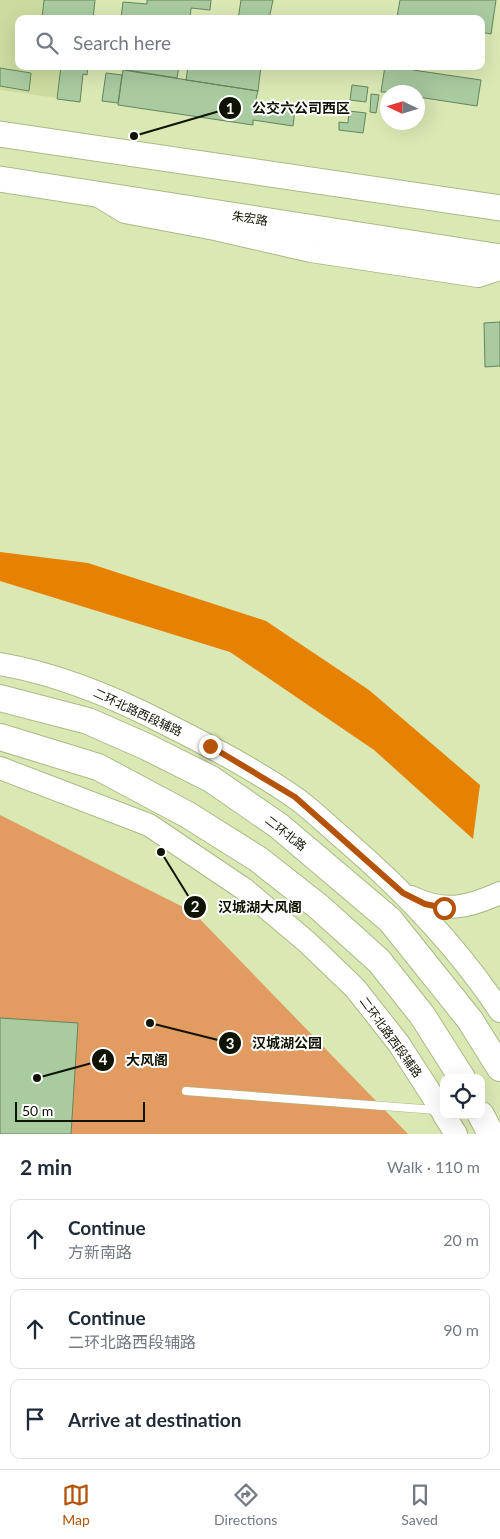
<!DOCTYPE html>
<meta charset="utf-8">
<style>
body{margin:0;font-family:Lato,"Noto Sans SC",sans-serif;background:#f6f6f7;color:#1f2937}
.controls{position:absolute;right:15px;bottom:15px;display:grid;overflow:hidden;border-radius:10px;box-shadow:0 5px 20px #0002}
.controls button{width:45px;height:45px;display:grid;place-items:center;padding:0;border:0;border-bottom:1px solid #e0e1e3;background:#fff;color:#1f2937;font:25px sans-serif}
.compass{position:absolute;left:380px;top:85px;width:45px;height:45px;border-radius:50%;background:#fff;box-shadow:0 5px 20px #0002;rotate:274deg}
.scale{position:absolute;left:15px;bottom:12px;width:130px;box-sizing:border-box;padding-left:5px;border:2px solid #0f1302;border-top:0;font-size:14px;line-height:18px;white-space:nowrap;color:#0f1302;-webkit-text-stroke:4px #fff;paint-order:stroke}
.stop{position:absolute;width:15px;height:15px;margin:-11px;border:4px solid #b45309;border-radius:50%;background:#fff}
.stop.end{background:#b45309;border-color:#fff;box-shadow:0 1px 5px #0008}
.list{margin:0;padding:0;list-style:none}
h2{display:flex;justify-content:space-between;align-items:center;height:65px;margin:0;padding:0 20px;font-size:21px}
h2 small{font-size:16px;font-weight:400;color:#747a83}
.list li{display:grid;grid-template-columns:32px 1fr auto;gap:15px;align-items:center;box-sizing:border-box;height:80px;margin:0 10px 10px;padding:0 10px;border:1px solid #e0e1e3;border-radius:10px}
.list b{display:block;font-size:19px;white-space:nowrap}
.list p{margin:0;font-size:16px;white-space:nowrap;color:#747a83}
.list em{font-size:16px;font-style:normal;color:#747a83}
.icon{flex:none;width:28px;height:28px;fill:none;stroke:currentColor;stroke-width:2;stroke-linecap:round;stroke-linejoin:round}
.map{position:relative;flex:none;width:500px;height:1134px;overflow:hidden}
.search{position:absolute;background:#fff;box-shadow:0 5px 20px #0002;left:15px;right:15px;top:15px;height:55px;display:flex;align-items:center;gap:12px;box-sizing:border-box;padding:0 18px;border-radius:10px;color:#747a83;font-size:19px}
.sheet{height:335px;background:#fff}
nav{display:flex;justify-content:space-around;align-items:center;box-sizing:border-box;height:70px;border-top:1px solid #e0e1e3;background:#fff;font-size:14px;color:#747a83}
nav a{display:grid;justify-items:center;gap:2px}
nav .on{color:#b45309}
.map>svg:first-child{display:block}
.built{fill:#ccdca0}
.green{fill:#e29c62}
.forest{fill:#e68101}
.building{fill:#a8cba0;stroke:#65855d}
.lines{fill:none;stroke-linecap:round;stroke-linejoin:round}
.service-casing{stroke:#acb987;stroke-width:9}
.secondary-casing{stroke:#acb987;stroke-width:24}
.primary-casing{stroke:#acb987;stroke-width:27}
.trunk-casing{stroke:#acb987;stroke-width:28}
.service{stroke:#fff;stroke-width:8}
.secondary{stroke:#fff;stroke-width:22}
.primary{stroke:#fff;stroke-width:25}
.trunk{stroke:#fff;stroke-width:26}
.route{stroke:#b45309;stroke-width:6}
.labels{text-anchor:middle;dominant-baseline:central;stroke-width:4;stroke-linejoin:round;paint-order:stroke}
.street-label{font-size:12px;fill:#0f1302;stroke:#fff}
.leader{fill:none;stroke:#0f1302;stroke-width:2}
.callout-dot{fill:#0f1302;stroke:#fff;stroke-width:2}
.mark-label{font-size:15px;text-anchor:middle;font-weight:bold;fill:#fff}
.callout-label{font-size:14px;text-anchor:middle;font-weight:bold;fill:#0f1302;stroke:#fff;stroke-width:4;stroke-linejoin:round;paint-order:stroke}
</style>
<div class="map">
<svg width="500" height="1134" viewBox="0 0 500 1134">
<rect width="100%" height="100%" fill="#dae8b4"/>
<!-- built -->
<path class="built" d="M0,0H65L64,19H19V66H60L57,98L0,90Z"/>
<!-- green -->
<path class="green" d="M0,815L193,912L408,1134H0Z"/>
<!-- forest -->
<path class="forest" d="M0,552L88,563L266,621L369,690L480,785L473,839L374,750L230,652L0,581Z"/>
<!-- building -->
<path class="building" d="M44,0H95L93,19H42Z
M147,0H211L210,10L191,8L190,19L121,18L123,2L147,4Z
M241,0H273L269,19H238Z
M400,0H496L491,34L481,32V19L397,17Z
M61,66H88L87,75L83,74L80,102L57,99Z
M121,66H179L177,78L121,69Z
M188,66H261L258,91L186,80Z
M385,66H413V70L481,80L477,106L418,97V92H381Z
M0,68L31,73L29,91L0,86Z
M123,70L258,91L255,103L295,109L293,126L253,120V125L118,105Z
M106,73L122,75L118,103L102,101Z
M352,85L368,87L366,102L350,100Z
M371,94L379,95L376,113L370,112Z
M349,111L366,113L363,133L339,130V122L348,123Z
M500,322V366L485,367L484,323Z
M0,1018L78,1023L71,1134H0Z"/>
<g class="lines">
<defs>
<path id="service" d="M186,1091L436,1110"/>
<path id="secondary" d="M97,195L125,212L215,229L311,251L478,276L500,269
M0,664C59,674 114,697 166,724C210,746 254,769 294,797C313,810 329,827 346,841C405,892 457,946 500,1011
M0,768L149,825L244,889L307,942L355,988L399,1044L444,1114
M411,897C445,913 467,908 500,893
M444,1115L456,1134"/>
<path id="primary" d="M0,134L500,208
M0,179L500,257"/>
<path id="trunk" d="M0,698L88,721L147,747L211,779L279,826L390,920L470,1020L500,1068
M0,737L98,767L188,815L258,859L319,907L379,961L422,1015L462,1078
M481,1115L491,1134"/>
</defs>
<!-- service casing -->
<use href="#service" class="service-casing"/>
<!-- secondary casing -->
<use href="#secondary" class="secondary-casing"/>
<!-- primary casing -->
<use href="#primary" class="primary-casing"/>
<!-- trunk casing -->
<use href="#trunk" class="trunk-casing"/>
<!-- service -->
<use href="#service" class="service"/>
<!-- secondary -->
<use href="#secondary" class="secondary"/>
<!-- primary -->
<use href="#primary" class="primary"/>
<!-- trunk -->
<use href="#trunk" class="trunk"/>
</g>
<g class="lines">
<!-- route -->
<path class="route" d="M210,746L295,797L403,893L425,904L444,908"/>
</g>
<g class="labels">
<!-- street labels -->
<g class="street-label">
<text transform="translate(250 218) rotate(9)">朱宏路</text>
<text transform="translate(138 712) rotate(25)">二环北路西段辅路</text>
<text transform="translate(286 833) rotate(38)">二环北路</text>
<text transform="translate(391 1037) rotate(54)">二环北路西段辅路</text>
</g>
</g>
<!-- callouts -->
<path class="leader" d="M134 136L230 108M161 852L195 907M150 1023L230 1043M37 1078L103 1060"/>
<g class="callout-dot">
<circle cx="134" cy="136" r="5"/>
<circle cx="161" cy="852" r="5"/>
<circle cx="150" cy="1023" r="5"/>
<circle cx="37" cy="1078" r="5"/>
<circle cx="230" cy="108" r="12"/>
<circle cx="195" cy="907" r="12"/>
<circle cx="230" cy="1043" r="12"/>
<circle cx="103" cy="1060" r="12"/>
</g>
<g class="mark-label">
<text x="230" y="114">1</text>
<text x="195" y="912">2</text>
<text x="230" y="1049">3</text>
<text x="103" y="1065">4</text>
</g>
<g class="callout-label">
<text x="301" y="113">公交六公司西区</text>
<text x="260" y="912">汉城湖大风阁</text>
<text x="287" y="1048">汉城湖公园</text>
<text x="147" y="1065">大风阁</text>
</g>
</svg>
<div class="controls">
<button><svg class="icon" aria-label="locate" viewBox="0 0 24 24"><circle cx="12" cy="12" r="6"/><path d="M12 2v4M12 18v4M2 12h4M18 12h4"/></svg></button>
</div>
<svg class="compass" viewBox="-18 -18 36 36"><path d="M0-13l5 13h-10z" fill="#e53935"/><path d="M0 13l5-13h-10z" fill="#747a83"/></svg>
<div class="scale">50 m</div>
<div class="stop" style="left:444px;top:908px"></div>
<div class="stop end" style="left:210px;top:746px"></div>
<div class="search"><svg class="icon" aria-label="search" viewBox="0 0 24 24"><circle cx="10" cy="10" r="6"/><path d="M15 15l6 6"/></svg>Search here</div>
</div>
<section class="sheet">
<h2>2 min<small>Walk · 110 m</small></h2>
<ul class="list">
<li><svg class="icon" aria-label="ahead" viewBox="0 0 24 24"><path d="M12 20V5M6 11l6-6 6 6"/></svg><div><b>Continue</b><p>方新南路</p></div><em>20 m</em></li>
<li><svg class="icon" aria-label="ahead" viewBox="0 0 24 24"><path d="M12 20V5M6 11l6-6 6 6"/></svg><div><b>Continue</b><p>二环北路西段辅路</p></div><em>90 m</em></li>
<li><svg class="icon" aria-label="arrive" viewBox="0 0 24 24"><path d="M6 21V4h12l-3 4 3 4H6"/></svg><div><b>Arrive at destination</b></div></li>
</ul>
</section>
<nav>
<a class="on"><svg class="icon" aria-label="map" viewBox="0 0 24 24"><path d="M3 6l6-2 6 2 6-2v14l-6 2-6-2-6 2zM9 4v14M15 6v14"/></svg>Map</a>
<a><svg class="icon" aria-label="directions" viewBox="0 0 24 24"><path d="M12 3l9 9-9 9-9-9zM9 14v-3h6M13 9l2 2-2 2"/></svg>Directions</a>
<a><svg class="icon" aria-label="saved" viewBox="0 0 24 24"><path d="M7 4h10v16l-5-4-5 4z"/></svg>Saved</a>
</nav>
